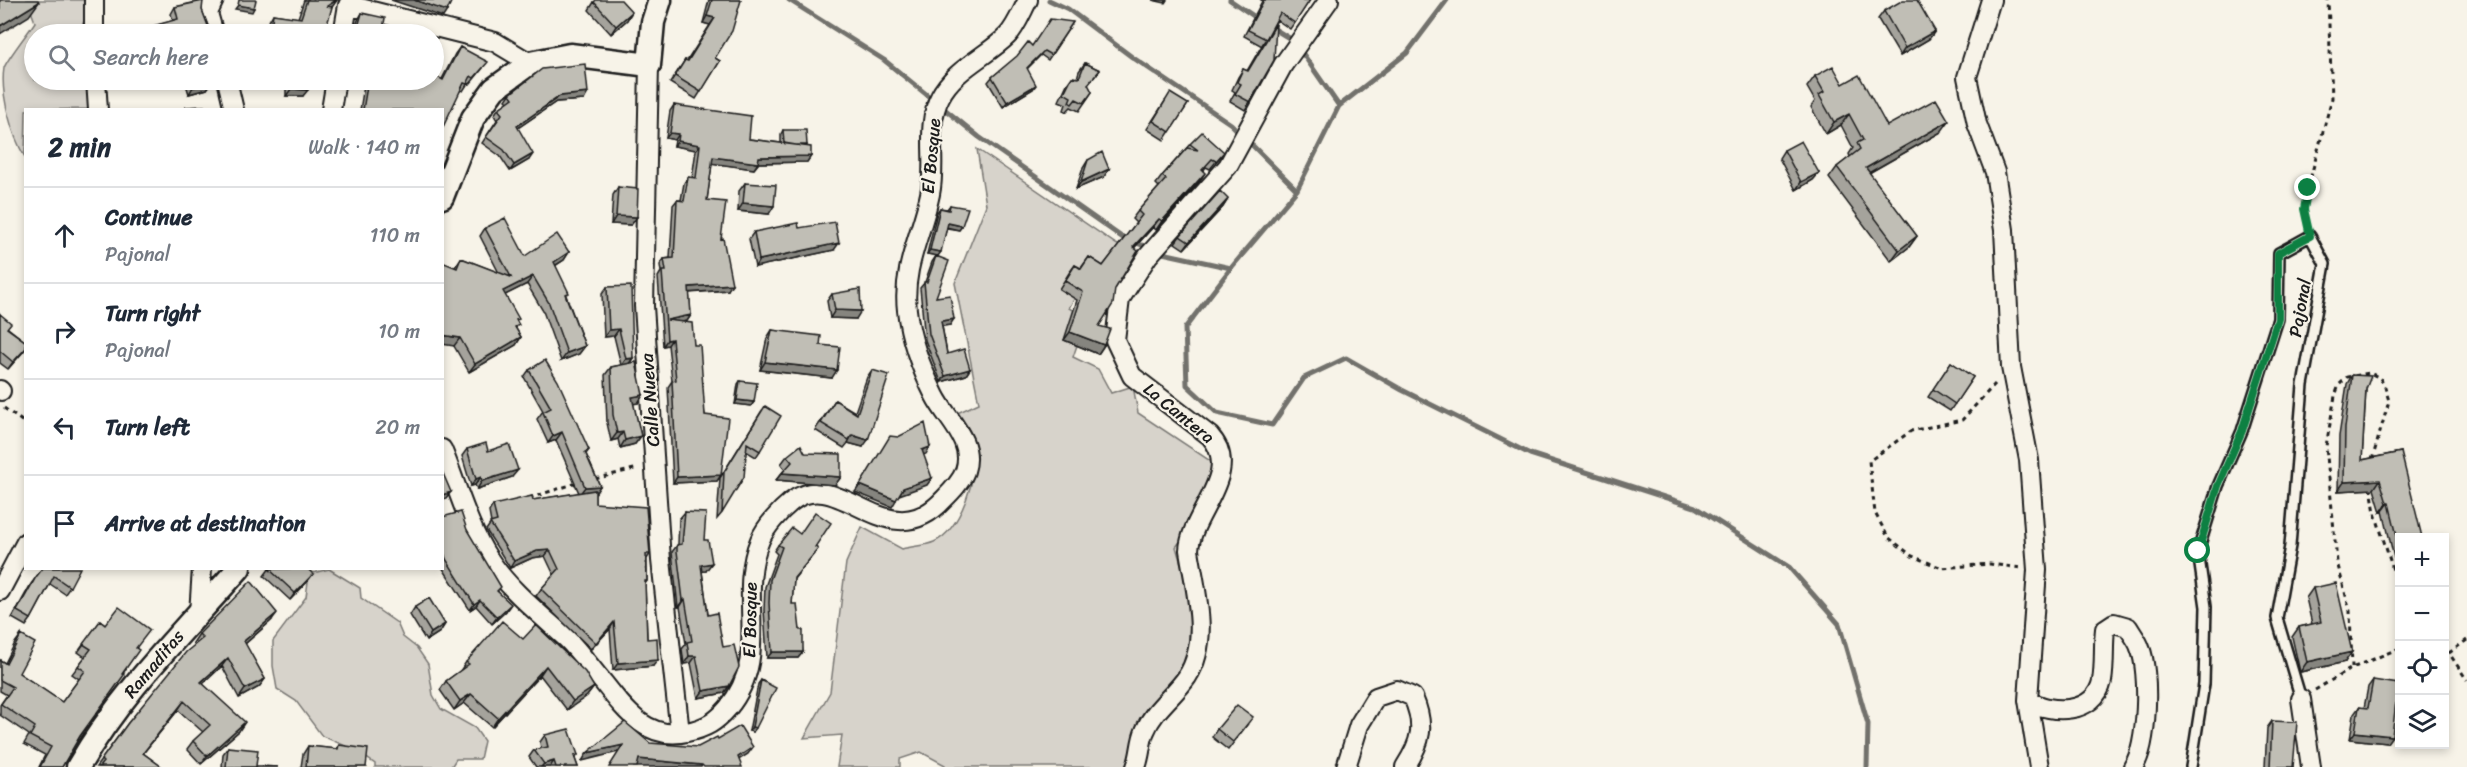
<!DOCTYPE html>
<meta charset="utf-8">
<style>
body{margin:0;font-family:Sriracha,sans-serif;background:#f2f2f3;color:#1f2937}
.controls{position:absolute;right:18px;bottom:18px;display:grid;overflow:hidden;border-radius:0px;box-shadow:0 3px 9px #0003}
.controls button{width:54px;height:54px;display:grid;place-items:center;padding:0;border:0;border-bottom:2px solid #e0e1e3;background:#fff;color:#1f2937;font:30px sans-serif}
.stop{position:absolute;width:18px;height:18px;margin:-14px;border:4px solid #0b8043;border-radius:50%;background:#fff}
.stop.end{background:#0b8043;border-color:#fff;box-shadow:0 2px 6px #0008}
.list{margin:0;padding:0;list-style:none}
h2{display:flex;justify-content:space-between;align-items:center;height:78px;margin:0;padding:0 24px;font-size:26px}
h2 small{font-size:20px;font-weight:400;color:#747a83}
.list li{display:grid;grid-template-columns:39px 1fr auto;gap:18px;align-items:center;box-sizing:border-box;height:96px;padding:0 24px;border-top:2px solid #e0e1e3}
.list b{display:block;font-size:22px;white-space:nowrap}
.list p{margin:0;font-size:20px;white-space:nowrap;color:#747a83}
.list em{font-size:20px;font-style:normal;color:#747a83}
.icon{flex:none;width:33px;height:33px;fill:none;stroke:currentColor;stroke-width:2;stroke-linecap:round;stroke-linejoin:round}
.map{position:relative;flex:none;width:2467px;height:767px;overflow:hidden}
.search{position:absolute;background:#fff;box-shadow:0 3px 9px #0003;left:24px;top:24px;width:420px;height:66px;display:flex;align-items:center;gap:15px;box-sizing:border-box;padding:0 21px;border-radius:33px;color:#747a83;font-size:22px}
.panel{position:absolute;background:#fff;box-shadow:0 3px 9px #0003;left:24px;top:108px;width:420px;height:462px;border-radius:0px}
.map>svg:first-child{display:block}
.green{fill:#d7d3cb;stroke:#7a7874;stroke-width:1.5}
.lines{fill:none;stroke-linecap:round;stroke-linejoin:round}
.stream{stroke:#72716c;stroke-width:5}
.service-casing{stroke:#1c1c1c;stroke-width:14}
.minor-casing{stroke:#1c1c1c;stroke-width:22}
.tertiary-casing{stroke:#1c1c1c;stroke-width:27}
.path{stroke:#1c1c1c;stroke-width:3;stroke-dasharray:4.5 4.5;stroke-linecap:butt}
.service{stroke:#f7f3e8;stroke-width:9}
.minor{stroke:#f7f3e8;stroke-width:18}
.tertiary{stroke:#f7f3e8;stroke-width:22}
.wall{fill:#a5a39c;stroke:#1c1c1c;stroke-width:1.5}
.shaded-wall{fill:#86857f;stroke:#1c1c1c;stroke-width:1.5}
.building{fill:#c0beb5;stroke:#1c1c1c;stroke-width:1.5}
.route{stroke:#0b8043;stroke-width:8}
.labels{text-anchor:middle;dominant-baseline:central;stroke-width:4.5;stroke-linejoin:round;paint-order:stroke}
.street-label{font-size:18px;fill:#1c1c1c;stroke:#f7f3e8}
</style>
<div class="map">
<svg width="2467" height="767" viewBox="0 0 2467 767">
<rect width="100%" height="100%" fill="#f7f3e8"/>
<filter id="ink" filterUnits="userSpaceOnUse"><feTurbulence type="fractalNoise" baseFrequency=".0167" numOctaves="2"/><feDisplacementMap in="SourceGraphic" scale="12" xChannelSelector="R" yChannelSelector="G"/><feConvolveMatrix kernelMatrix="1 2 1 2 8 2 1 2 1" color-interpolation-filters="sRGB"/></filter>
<g filter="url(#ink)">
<!-- green -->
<path class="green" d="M27,0H90L80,34H34V80H87L94,109L26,110L25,157C12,136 0,94 4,68C7,59 28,33 35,22Z
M977,149L1116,244L1137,253L1085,280L1069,308L1086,319L1073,357L1098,369L1111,393L1133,386L1138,413L1218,466L1207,506L1176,547L1204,642L1151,721L1125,767H945V765L921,752L900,759V767H837L842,735L804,738L830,692L846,563L862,527L902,549C912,546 925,546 934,542C961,530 979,474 974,446C971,435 961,423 955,414L979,403L955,283L986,205Z
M329,569L360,588L361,598L397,623L403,637L417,648L428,664L433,695L441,709L475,728L484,741L480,759H456L451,767H375V764L355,750L322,736L296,701L277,689L273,666V641L306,597L309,574Z"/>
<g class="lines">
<!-- stream -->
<path class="stream" d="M789,0L884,60L979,137L1123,238L1150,248
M1049,0L1068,9L1132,57L1231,124L1297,190
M1230,0L1258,19
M1447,0L1407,53L1339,106L1297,190L1231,268L1185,328L1187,385L1217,413L1272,425L1304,378L1346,358L1402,390L1530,454L1695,507L1789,567L1839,624L1868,724L1867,767
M1271,27L1294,41L1339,106
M1158,252L1231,268"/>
<defs>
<path id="service" d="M2191,767L2204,684L2206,607L2198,551L2218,486L2242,431L2278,319L2279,253L2310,236L2325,264L2303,385L2290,546L2277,618L2301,699"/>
<path id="minor" d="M94,0V34
M214,0L208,13L214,34
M1991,0L1967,77L1977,124L1995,172L2004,230L2011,367L2029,460L2037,570L2028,700C2051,715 2095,714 2102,681C2105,664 2103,645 2105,629L2114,623L2128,627C2132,634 2138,641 2140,648C2150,671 2148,746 2133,767
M343,34L348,5L495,42L530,63
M649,65L644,306L661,560L680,733
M96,80L98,110
M227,80L234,110
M331,110L336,80
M0,390L1,391
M442,449C457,485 468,527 489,559C509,590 540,614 567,639C580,652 591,668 603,682C625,710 647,741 687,732C706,728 716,722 728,708C772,655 736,597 760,540C766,526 780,511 791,502C839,463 887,561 944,499C952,491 961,482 965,471C975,441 947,420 935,396C922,370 910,339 907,310C902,268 922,233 930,194C937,162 925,126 940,97C953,70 987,56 1007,36C1016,27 1022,11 1028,0
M0,591L26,542
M199,614L202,568
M2301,699L2311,767
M2028,700L2039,767
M1136,767C1141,755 1140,742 1145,731C1154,709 1174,696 1187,677C1211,640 1195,590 1189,550C1191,513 1243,472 1210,436L1132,376L1115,340L1120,299L1148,256L1228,166L1283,65L1329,0
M1346,767L1359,725L1376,697L1397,690L1413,697C1425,725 1422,741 1405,767"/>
<path id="tertiary" d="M442,197L473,118L494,89L530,63L570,55L649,65L653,22L660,0
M78,767C121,692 182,633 239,568"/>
</defs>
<!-- service casing -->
<use href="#service" class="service-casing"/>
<!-- minor casing -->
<use href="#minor" class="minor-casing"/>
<!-- tertiary casing -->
<use href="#tertiary" class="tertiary-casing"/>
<!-- path -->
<path class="path" d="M2307,222L2304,209L2308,187L2332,98L2328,0
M1995,384L1962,420L1911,431L1869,461L1875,513L1888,537L1912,556L1942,568L1990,564L2021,568
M4,408L26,424
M595,479L638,468
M2371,487L2375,513L2400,592
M529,498L577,483
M2467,640L2449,653L2467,680
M2352,668L2350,611L2337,562L2326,446L2335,396L2339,385L2347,377L2370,373L2380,378L2385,387L2389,401L2372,460
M2315,690L2352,668L2400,648"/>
<!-- service -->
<use href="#service" class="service"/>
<!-- minor -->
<use href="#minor" class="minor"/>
<!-- tertiary -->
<use href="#tertiary" class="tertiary"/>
</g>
<!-- wall -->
<path class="wall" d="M198,0H202V10L211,34H130L132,32L173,21L171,14L175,7L201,1Z
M304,0H337L331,7L327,25L340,34H266L269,21L273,14L298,18Z
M709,0H741L715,58L720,61L696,99L670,83L685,60L687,61L710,25L703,23Z
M1261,0H1310L1290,29L1277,20L1267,37L1276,24L1250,102L1245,110L1230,101L1235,92L1232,90L1238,77L1243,69L1247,71L1265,40L1262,46L1244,36L1262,1Z
M594,2L627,20L611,34L589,10Z
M1884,11L1935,31L1929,39L1900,56L1878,19Z
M362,13L382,34H353L358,20Z
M1073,22L1048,60L1041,55L1027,69L1033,89L1003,107L988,82L992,77L1032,46Z
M460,47L483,68L470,84L468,83L463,91L461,90L442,110H360L365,80L442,79L455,54Z
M1085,63L1100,70L1088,85L1092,92L1079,111L1071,107L1066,112L1064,110L1066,104L1059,101L1067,84L1072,77L1077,78L1079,71Z
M1815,76L1843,84L1887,126L1941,132L1869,173L1917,236L1909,247L1891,261L1829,178L1837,167L1850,157L1849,154L1853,148L1841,125L1826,134L1811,107L1815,101L1807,87Z
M125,80H149L125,86Z
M173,80H216L215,81L212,82L207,89L189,94L185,81L174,84Z
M286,80H308L303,96H286Z
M510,94L584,100L556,102L518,128L529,160L510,171L500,156L482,143L497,120L494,115L498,109L508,102L506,100Z
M1165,101L1188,104L1164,140L1147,129Z
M674,105L749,139L781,143V134L783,130L807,145L806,146L811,156L807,162L759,163L754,169L712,163L707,200L721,239L728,290L689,293L691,315L687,321L683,322L694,345L705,415L721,475L717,481L673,483L668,387L672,381L668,345L663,346L658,277L661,272L660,265L664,259L670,258L673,205L677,200H681L684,183L688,177L692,178L696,150L674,146L675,140L666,138L670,111Z
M1190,144L1224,152L1210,169L1206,167L1203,171L1199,182L1156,230L1153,227L1134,248L1115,289L1099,326L1104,345L1098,354L1064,340L1077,300L1059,289L1069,273L1075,265L1081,268L1089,257L1103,266L1136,223L1132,219L1138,211L1159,187L1156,184L1162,176Z
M1784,150L1819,173L1813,180L1796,190L1779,158Z
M1088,160L1104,177L1076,189L1083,168Z
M745,183L769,214L738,211L739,191Z
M618,187L637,217L631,225L611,224L613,195Z
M1228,199L1223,207L1184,249L1175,243L1180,236Z
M950,205L962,226L959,230L947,228L938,256L927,254L937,212L940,208L947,209Z
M485,228L525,256L569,252L564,260L555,266L585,346L579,354L561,361L543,311L527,284L505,295L517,322L516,329L521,337L516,345L469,372L454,346L455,267L461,258L499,273L480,236Z
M799,228L834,250L755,267L749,239L754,232Z
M936,256V297L950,325L942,326L947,354L970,369L966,375L941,382L925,340L920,288L925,282L932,262Z
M607,287L633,358L630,363L643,395L638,403H633L641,436L635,444L620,448L618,439L611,441L607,423L605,375L611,367L621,365L614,336L604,337L602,294Z
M832,294L856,319L830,318L827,301Z
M0,314L8,328L26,342V348L8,369L0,363Z
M772,330L820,345L832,378L760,370L767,338Z
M1951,362L1973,377L1950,411L1928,397Z
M529,370L589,450L586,454L600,486L595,493V503L650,554L647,559V581L645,584L647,639L653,666L613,670L610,629L591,649L536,596L541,589L554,575L545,556L532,558L510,568L486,530L491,523L489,512L493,505L533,500L579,493L556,440L548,443L537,419L543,411L524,377Z
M872,370L863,447L848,443L844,448L815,430L835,400L855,412L867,377Z
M2352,375L2366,389L2362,460L2401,452L2400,566L2396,557L2394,558L2383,511L2381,512L2374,489L2338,491L2339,436L2347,384Z
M740,381L754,402L751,406L735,404L738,384Z
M761,412L760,451L756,457L746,451L722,513L717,519L720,478Z
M467,449L488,451L512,477L477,489L475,485L471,486L462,456Z
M805,453L841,477L835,485L776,480L785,469L781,464L787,456Z
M685,512L704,540L706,571H702L708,615L729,686L724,693L698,698L691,663L684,664L682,649L686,644L680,607H678L672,552L678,544L679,519Z
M442,517L467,530L498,591L506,611L492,624L476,606L470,610L442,567Z
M778,545L815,547L818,549L794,579L792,604L800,630L803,652L798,658H767L764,610L765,587L777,554L774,551Z
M43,568L70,587L65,594L50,584L31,619L26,626L12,618L31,584Z
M270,568L307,582L290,600L264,576Z
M2313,588L2345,662L2300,672L2292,637L2299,627L2312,624L2306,598Z
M415,607L445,624L440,632L426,641L410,615Z
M100,621L137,648L123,674L79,738L62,767H39L45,755L24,744L29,735L0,715V705L7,695L0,691V660L5,663L15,643L21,635L19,673L62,702L79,679L72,674L85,657L78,652Z
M271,621L245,644L265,679L259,687L239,698L222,666L203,684L239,731L201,764L187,749L193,741L203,732L178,710L143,753L162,767H96L128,723L195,645L193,643L199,634Z
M523,639L594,687L587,696L567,710L540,675L492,727L464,703L454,710L440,690L446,681L460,671L466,662Z
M761,680L753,732L749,731L758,684Z
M2373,680L2387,743L2350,739L2354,714L2359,707L2364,708L2368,687Z
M2272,721L2293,767H2265L2267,728Z
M1247,725L1228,750L1212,737L1217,729Z
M545,735L578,755L575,759L578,767H536L529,757L534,750L541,749L540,742Z
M339,745L366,767H301L303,754L308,746L336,749Z
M228,747L256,766L278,767H222L223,754Z"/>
<!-- shaded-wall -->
<path class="shaded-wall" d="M337,0L333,6L322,13L327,6Z
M391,0H414L447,11L443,17Z
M1152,0H1167L1165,3Z
M39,2L29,16L0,34V26Z
M238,5L254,8L252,12L235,9Z
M632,12L627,20L611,34L616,26Z
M707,16L715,18L710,25L703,23Z
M1935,31L1929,39L1900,56L1905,48Z
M129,80H149L125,86Z
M177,80H186L185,81L174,84Z
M212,82L207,89L189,94L193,87Z
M1036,85L1033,89L1003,107L1007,102Z
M291,89L308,90L303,96H286Z
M588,93L584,100L556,102L512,132L517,126L560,96Z
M1849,114L1841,125L1826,134L1834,122Z
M1949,121L1941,132L1858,179L1866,168Z
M670,133L679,134L675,140L666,138Z
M678,141L700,145L696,150L674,146Z
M533,154L529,160L510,171L514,165Z
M811,156L807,162L755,163L759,157Z
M713,157L758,163L754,169L709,163Z
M1109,169L1104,177L1076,189L1081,182Z
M1205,173L1199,182L1156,230L1162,221Z
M1819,173L1813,180L1796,190L1801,182Z
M1228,199L1223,207L1184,249L1189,242Z
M743,203L774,206L769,214L738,211Z
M616,216L637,217L631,225L611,224Z
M1159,219L1153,227L1127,256L1133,247Z
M948,223L962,226L959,230L946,227Z
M1917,236L1909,247L1891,261L1899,250Z
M839,243L834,250L755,267L759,260Z
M930,250L941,252L938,256L927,254Z
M569,252L564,260L548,270L554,262Z
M533,276L527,284L497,299L503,291Z
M732,284L728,290L684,293L689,287Z
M835,310L861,311L856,319L830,318Z
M691,315L687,321L666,325L667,320Z
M954,319L950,325L937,327L941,321Z
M619,329L614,336L604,337L609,330Z
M1070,332L1104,345L1098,354L1064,340Z
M442,335L460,338L454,346L442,344Z
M521,337L516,345L469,372L475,364Z
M672,339L668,345L663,346L667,340Z
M585,346L579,354L561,361L567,353Z
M26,348L23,352L8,369L13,362Z
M633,358L628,365L621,366L626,359Z
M765,362L837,370L832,378L760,370Z
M970,369L966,375L941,382L945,376Z
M643,395L638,403L627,405L632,397Z
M737,400L754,402L751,406L735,404Z
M562,432L556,440L548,443L553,436Z
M623,432L618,439L611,441L617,433Z
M852,435L868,440L863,447L848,443Z
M641,436L635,444L620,448L625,440Z
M930,447L926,454L917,457L922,450Z
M518,470L512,477L477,489L482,481Z
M782,473L841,477L835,485L776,480Z
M721,475L717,481L673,483L677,477Z
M481,477L475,485L471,486L476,479Z
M932,478L927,485L899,495L903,488Z
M2380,480L2374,489L2338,491L2344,482Z
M860,485L896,500L892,507L855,492Z
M600,486L595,494L579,495L585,487Z
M451,492L446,498L442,500V495Z
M2387,503H2389L2383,511L2381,512Z
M550,550L545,556L532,558L510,568L514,561L537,551Z
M2400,550V553L2396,557L2394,558Z
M712,563L706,571L696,572L701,565Z
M313,574L307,582L290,600L295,593Z
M685,599L680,607H678L683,600Z
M480,600L476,606L470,610L474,604Z
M511,604L506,611L492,624L497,617Z
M277,613L271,621L238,650L244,641Z
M614,622L610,629L591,649L596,643Z
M445,624L440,632L426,641L431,633Z
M772,652H803L798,658H767Z
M2352,652L2345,662L2300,672L2307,662Z
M689,656H696L691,663L684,664Z
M228,658L222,666L195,690L201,682Z
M658,660L653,666L613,670L618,663Z
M546,666L540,675L492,727L498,718Z
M265,679L259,687L239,698L245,689Z
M729,686L724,693L698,698L703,691Z
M594,687L587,696L567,710L573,701Z
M471,694L464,703L454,710L460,701Z
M184,701L178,710L137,761L143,753Z
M245,722L239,731L201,764L207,756Z
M752,727L756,728L753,732L749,731Z
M2355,732L2392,736L2387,743L2350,739Z
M623,745L618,752L582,761L587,753Z
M753,747L748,754L732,764L738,757Z
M639,759L702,765L701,767H634Z
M554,761L550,767H541L544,764Z"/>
<!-- building -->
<path class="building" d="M0,0H38L39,2L0,26Z
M239,0H256L254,8L238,5Z
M307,0H336L327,6L332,7L327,25L337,27L340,34H270L273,14L301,18Z
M414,0H452L447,11Z
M596,0H621L632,12L616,26L594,2Z
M712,0H741L732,31L715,58L720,61L701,92L675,76L685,60L688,61L715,18L707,16Z
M1264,0H1310L1295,23L1280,13L1266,39L1248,30Z
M1903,0H1917L1935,31L1905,48L1884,11Z
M203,1L202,10L211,34H131L132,32L178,19L175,7Z
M362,13L385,18L382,34H356Z
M1050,19L1073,22L1051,55L1044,51L1027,68L1036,85L1007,102L992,77L1017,56L1028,42L1032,46Z
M1276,24L1274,60L1250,102L1235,94L1241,84L1237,82L1243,69L1248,71Z
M460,47L488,62L474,78L471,76L467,84L464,83L442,129V110H363L368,80H434V75L443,80Z
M1085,63L1100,70L1088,84L1092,92L1084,103L1076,99L1072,104L1069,102L1071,97L1064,93L1072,77L1079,78Z
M585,64L588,93L560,96L517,126L533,154L514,165L504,150L486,137L502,114L498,109L513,98L510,94L542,69Z
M1833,66L1843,84L1859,75L1887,126L1936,99L1949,121L1866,168L1917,236L1899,250L1837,167L1860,149L1857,143L1863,140L1849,114L1834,122L1819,95L1824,92L1815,76Z
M191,80H211L212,82L193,87Z
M291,80H308V90L291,89Z
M1170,93L1188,104L1170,132L1153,121Z
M674,105L751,116L749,139L811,147V156L759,157L758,163L713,157L707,200L726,202L721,239L723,238L732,284L689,287L691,315L667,320L692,323L694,345H700L705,415L728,418L721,475L677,477L672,381L676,380L672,339L667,340L662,271H666L664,259L674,258L677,200L684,201L688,177L696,178L700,145L678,141L679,134L670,133Z
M204,106L205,110H186V107Z
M783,130H806L807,145H796L784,143Z
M1202,132L1224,152L1216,161L1212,159L1202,170L1205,173L1162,221L1159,219L1133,247L1138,251L1115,289L1113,304L1099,326L1110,329L1104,345L1070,332L1083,292L1065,281L1075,265L1081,269L1089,257L1103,266L1142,215L1138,211L1166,179L1162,176L1187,148L1198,150L1190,144Z
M1801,141L1819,173L1801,182L1784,150Z
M1102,152L1109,169L1081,182L1088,160Z
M745,183L776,185L774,206L743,203Z
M618,187L638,189L637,217L616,216Z
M1220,191L1228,199L1189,242L1180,236Z
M950,205L968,208L962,226L948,223L941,252L930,250L940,208L949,210Z
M505,218L525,256L557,234L569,252L554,262L569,293L565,294L585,346L567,353L549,303L533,276L503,291L519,319L516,320L519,325L515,327L521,337L475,364L460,338L442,335V262L457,268L461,258L511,277L485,228Z
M835,222L839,243L759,260L754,232L798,223L799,228Z
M936,256L949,261L936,297L950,295L954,319L941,321L947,354L964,349L970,369L945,376L929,334L924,282H927Z
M631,286L633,358L626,359L619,329L609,330L607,287Z
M860,289L861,311L835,310L832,294Z
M0,314L11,323L7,328L26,342V348L13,362L0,351Z
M772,330L821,336L820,345L840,347L837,370L765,362Z
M545,360L558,381L589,450L585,452L600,486L585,487L562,432L553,436L543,412L551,408L529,370Z
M636,362L643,395L632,397L641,436L625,440L623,432L617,433L613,415L611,367Z
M1951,362L1973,377L1955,404L1933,389Z
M872,370L889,375L868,440L852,435L849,440L821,423L835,400L857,414Z
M2352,375L2371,376L2366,389L2362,460L2401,452L2422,537H2400V548L2389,503H2387L2380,480L2344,482L2345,428Z
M740,381L757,383L754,402L737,400Z
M765,406L781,416L760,451L747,443L744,477L722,513L724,472Z
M925,423L930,447L922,450L932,478L903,488L896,500L860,485L890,436L898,437Z
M486,443L488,451L509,444L518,470L482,481L481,477L476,479L467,449Z
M801,445L805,453L841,454V477L782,473L792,462L787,456Z
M442,471L451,492L442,495Z
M595,490V503L646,507L650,554H646L647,581H645L647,639L657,638L658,660L618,663L614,622L596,643L541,589L559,569L550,550L537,551L514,561L490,523L497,521L493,505L532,496L533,500Z
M461,512L467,530L501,587L497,591L511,604L497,617L480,600L474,604L446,559L442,547V517Z
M685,512L706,513L704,540H708L712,563L701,565L708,615L717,613L723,647L734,645L739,667L729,686L703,691L696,656H689L687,642L692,641L685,599L683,600L677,551V545L682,544Z
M815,512L831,523L815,547L818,549L794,578L792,604H797L800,630H803V652H772L769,603L770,580L782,547L778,545L792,528L800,534Z
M43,568H80L70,587L54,576L31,619L17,611L36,577Z
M307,568L313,574L295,593L269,569Z
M251,581L277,613L244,641L265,679L245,689L228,658L201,682L245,722L207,756L193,741L210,725L184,701L143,753L162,767H99L103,762L101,760L128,723L186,652L203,638L199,634Z
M2336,583L2352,652L2307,662L2299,627L2321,622L2313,588Z
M2445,589L2447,595L2445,619Z
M429,598L445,624L431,633L415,607Z
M119,607L150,630L136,648L139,650L122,674L124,675L80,736L62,767H40L51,747L30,736L35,727L1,704L13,687L0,680V660L6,664L21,635L35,643L19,673L62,702L85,671L78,666L91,649L83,644L100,621L105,625Z
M502,621L523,639L536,625L585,672L594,687L573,701L546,666L498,718L471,694L460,701L446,681L469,664L466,662Z
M761,680L776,688L756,728L752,727Z
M2373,680L2398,684L2392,736L2355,732L2359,707L2368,708Z
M1237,705L1253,717L1233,742L1217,729Z
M2272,721L2297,722L2293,767H2270Z
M625,722L650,743L698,747L717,737L718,739L740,726L753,747L738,757L742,767H704L702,765L639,759L637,767H609L623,745L587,753Z
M569,729L578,755L574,756L578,767H556L554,761L544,764L534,750L548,747L545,735Z
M339,745L368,749L366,767H306L308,746L338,749Z
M228,747L258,750L256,766L278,767H226Z"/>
</g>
<g class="lines" filter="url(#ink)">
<!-- route -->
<path class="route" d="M2198,551L2218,486L2242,431L2278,319V253L2310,236L2304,209L2308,188"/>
</g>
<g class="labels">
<!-- street labels -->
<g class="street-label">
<text transform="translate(931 156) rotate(-85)">El Bosque</text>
<text transform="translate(2300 308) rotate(-80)">Pajonal</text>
<text transform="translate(650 400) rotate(-94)">Calle Nueva</text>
<text transform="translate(1179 413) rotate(39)">La Cantera</text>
<text transform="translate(750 620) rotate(-89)">El Bosque</text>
<text transform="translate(154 664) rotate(-50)">Ramaditas</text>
</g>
</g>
</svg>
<div class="controls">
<button>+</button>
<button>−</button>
<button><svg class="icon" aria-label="locate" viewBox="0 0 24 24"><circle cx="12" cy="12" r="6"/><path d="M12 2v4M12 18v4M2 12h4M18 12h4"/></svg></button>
<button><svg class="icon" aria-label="layers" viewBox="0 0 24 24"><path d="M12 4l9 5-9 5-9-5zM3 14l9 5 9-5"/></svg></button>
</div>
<div class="stop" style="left:2198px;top:551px"></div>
<div class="stop end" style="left:2308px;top:188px"></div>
<div class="search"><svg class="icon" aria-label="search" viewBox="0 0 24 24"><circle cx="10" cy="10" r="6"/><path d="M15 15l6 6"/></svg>Search here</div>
<section class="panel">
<h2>2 min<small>Walk · 140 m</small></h2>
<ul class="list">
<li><svg class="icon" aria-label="ahead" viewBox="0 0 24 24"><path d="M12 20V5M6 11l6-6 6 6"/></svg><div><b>Continue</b><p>Pajonal</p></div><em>110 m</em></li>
<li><svg class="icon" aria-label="right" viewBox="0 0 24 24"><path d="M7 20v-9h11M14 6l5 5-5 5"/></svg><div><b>Turn right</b><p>Pajonal</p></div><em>10 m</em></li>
<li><svg class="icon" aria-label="left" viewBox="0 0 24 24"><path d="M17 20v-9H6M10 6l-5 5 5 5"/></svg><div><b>Turn left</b></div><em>20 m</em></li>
<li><svg class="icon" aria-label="arrive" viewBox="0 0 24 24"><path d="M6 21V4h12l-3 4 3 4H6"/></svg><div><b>Arrive at destination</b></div></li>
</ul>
</section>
</div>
